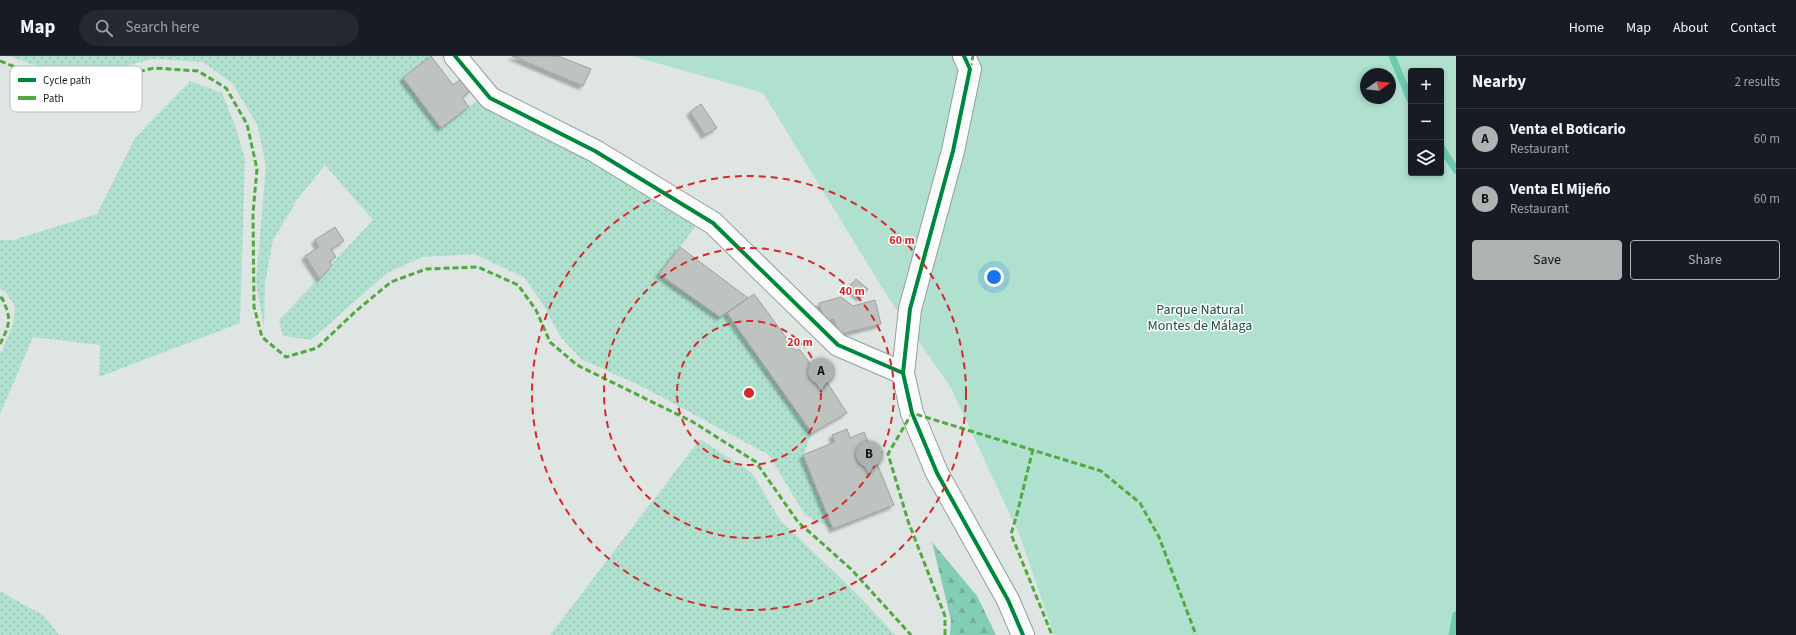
<!DOCTYPE html>
<meta charset="utf-8">
<style>
body{margin:0;font-family:"Source Sans 3",sans-serif;background:#242831;color:#f1f3f6}
.controls{position:absolute;right:12px;top:12px;display:grid;overflow:hidden;border-radius:4px;box-shadow:0 2px 6px #0003}
.controls button{width:36px;height:36px;display:grid;place-items:center;padding:0;border:0;border-bottom:1px solid #363941;background:#171b24;color:#f1f3f6;font:20px sans-serif}
.compass{position:absolute;left:1360px;top:12px;width:36px;height:36px;border-radius:50%;background:#171b24;box-shadow:0 2px 6px #0003;rotate:75deg}
.you{position:absolute;left:994px;top:221px;width:14px;height:14px;margin:-10px;border:3px solid #fff;border-radius:50%;background:#1a73e8;box-shadow:0 0 0 6px #1a73e833}
.badge{display:grid;place-items:center;width:26px;height:26px;border-radius:50%;background:#aeb2b2;color:#111;font-size:13px;font-weight:700}
.pin{position:absolute;translate:-50% -33px;filter:drop-shadow(0 1px 2px #0008)}
.pin::after{content:'';position:absolute;top:21px;width:14px;height:12px;background:inherit;clip-path:polygon(0 0,100% 0,50% 100%)}
.list{margin:0;padding:0;list-style:none}
h2{display:flex;justify-content:space-between;align-items:center;height:52px;margin:0;padding:0 16px;font-size:17px}
h2 small{font-size:13px;font-weight:400;color:#9ea1a6}
.list li{display:grid;grid-template-columns:26px 1fr auto;gap:12px;align-items:center;box-sizing:border-box;height:60px;padding:0 16px;border-top:1px solid #363941}
.list b{display:block;font-size:15px;white-space:nowrap}
.list p{margin:0;font-size:13px;white-space:nowrap;color:#9ea1a6}
.list em{font-size:13px;font-style:normal;color:#9ea1a6}
.actions{display:flex;gap:8px;padding:12px 16px}
.actions a{flex:1;padding:9px 0;border:1px solid #aeb2b2;border-radius:4px;text-align:center;font-size:14px;color:#aeb2b2}
.actions .main{background:#aeb2b2;color:#111}
.icon{flex:none;width:22px;height:22px;fill:none;stroke:currentColor;stroke-width:2;stroke-linecap:round;stroke-linejoin:round}
.map{position:relative;flex:none;width:1456px;height:579px;overflow:hidden}
header{display:flex;align-items:center;gap:24px;box-sizing:border-box;height:56px;padding:0 20px;background:#171b24;border-bottom:1px solid #363941}
header strong{font-size:19px}
nav{display:flex;gap:22px;margin-inline-start:auto;font-size:14px}
.search{width:280px;height:36px;background:#242831;display:flex;align-items:center;gap:10px;box-sizing:border-box;padding:0 14px;border-radius:22px;color:#9ea1a6;font-size:15px}
main{display:flex}
aside{flex:1;background:#171b24}
.map>svg:first-child{display:block}
.grass{fill:url(#grass-dots)}
.forest{fill:url(#forest-firs)}
.green{fill:#afe1ce;fill-rule:evenodd}
.lines{fill:none;stroke-linecap:round;stroke-linejoin:round}
.stream{stroke:#6ecaae;stroke-width:7}
.building{fill:#bec3c0;stroke:#9ca19f;filter:url(#shadow)}
.minor-casing{stroke:#989d9a;stroke-width:24}
.major-casing{stroke:#989d9a;stroke-width:24}
.minor{stroke:#fafbfb;stroke-width:22}
.major{stroke:#fafbfb;stroke-width:22}
.quiet{stroke:#52a942;stroke-width:3;stroke-dasharray:6 3;stroke-linecap:butt}
.cycleway-casing{stroke:#fff;stroke-width:6}
.cycleway{stroke:#00873e;stroke-width:4}
.ring{fill:none;stroke:#d62828;stroke-width:2;stroke-dasharray:7 5}
.labels{text-anchor:middle;dominant-baseline:central;stroke-width:3;stroke-linejoin:round;paint-order:stroke}
.park-label{font-size:14px;fill:#1a4e3d;stroke:#fff}
.key{fill:#fff;stroke:#babbba;stroke-width:1}
.key-label{font-size:11px;fill:#181c1a}
.centre{fill:#d62828;stroke:#fff;stroke-width:2}
.ring-label{font-size:12px;text-anchor:middle;font-weight:bold;fill:#d62828;stroke:#fff;stroke-width:3;stroke-linejoin:round;paint-order:stroke}
</style>
<header>
<strong>Map</strong>
<div class="search"><svg class="icon" aria-label="search" viewBox="0 0 24 24"><circle cx="10" cy="10" r="6"/><path d="M15 15l6 6"/></svg>Search here</div>
<nav><a>Home</a><a>Map</a><a>About</a><a>Contact</a></nav>
</header>
<main>
<div class="map">
<svg width="1456" height="579" viewBox="0 0 1456 579">
<defs>
<pattern id="grass-dots" width="8" height="8" patternUnits="userSpaceOnUse"><rect width="8" height="8" fill="#afe1ce"/><path d="M2 2h.1M6 6h.1" fill="none" stroke="#96c0b0" stroke-width="1.8" stroke-linecap="round"/></pattern>
<pattern id="forest-firs" width="22" height="20" patternUnits="userSpaceOnUse"><rect width="22" height="20" fill="#82cdb6"/><path d="M5 1l3.5 6h-7zM16 11l3.5 6h-7z" fill="#70af9c"/></pattern>
<filter id="shadow"><feDropShadow dx="-3.5" dy="3.5" stdDeviation="1" flood-color="#0004"/></filter>
</defs>
<rect width="100%" height="100%" fill="#dee5e2"/>
<!-- grass -->
<path class="grass" d="M9,0H431L403,22L441,72L478,44L594,105L697,168L660,218L720,261L727,257L812,376L803,400L833,473L805,459L769,399L641,330L581,303L560,280L542,247L525,222L475,198L422,201L387,217L311,284L283,280L279,264L373,164L325,109L297,144L273,184L265,227L264,273L256,226L266,110L257,68L232,27L203,6L153,3L108,14L54,16Z
M190,25L222,37L236,72L245,103L240,267L99,321L100,289L33,281L0,358V299L14,266L15,251L6,236L0,233V184H13L97,158L135,82Z
M700,383L752,417L780,464L857,538L895,579H550Z
M0,535L44,560L59,579H0Z"/>
<!-- forest -->
<path class="forest" d="M932,486L977,540L996,579H950L951,564Z"/>
<!-- green -->
<path class="green" d="M632,0H1456V579H1054L1020,480L951,332L888,241L763,37ZM1411,15H1441V117H1411ZM1366,18H1390V42H1366Z"/>
<g class="lines">
<!-- stream -->
<path class="stream" d="M1392,0L1411,46
M1441,91L1456,114
M1452,579L1456,559"/>
</g>
<!-- building -->
<path class="building" d="M431,0L453,29L461,23L471,35L462,41L469,51L441,72L403,22Z
M512,0H558L591,13L583,30Z
M701,48L717,72L705,79L690,56Z
M335,171L344,185L331,193L336,201L329,206L332,209L320,223L305,200L319,191L315,184Z
M680,191L748,242L720,261L659,218Z
M856,223L868,233L861,242L849,232Z
M754,238L796,295L799,293L817,316L819,314L847,357L812,377L727,257Z
M841,241L853,250L875,244L881,268L838,279L834,263L825,266L819,247Z
M847,373L850,382L864,376L894,449L833,473L803,399L835,386L832,379Z"/>
<g class="lines">
<defs>
<path id="minor" d="M455,0L490,42L595,95L713,167L838,289L903,317"/>
<path id="major" d="M964,0L970,13L953,95L910,253L903,317L912,357L937,417L1008,544L1023,579"/>
</defs>
<!-- minor casing -->
<use href="#minor" class="minor-casing"/>
<!-- major casing -->
<use href="#major" class="major-casing"/>
<!-- minor -->
<use href="#minor" class="minor"/>
<!-- major -->
<use href="#major" class="major"/>
<!-- quiet -->
<path class="quiet" d="M0,5L56,27L112,22L154,12L198,15L226,32L247,68L257,113L253,157L254,251L262,281L286,301L317,292L356,255L391,226L426,213L478,211L518,229L536,254L550,286L577,309L693,366L756,406L798,466L851,513L911,579
M970,13L973,0
M0,242H2C12,263 10,268 0,288
M1033,393L1017,458L1011,478L1052,579
M945,579V560L908,465L888,398L912,357L1101,415L1140,447L1159,481L1196,579"/>
<defs>
<path id="cycleway" d="M455,0L490,42L595,95L713,167L838,289L903,317
M964,0L970,13L953,95L910,253L903,317L912,357L937,417L1008,544L1023,579"/>
</defs>
<!-- cycleway casing -->
<use href="#cycleway" class="cycleway-casing"/>
<!-- cycleway -->
<use href="#cycleway" class="cycleway"/>
</g>
<!-- distance rings -->
<g class="ring">
<circle cx="749" cy="337" r="72"/>
<circle cx="749" cy="337" r="145"/>
<circle cx="749" cy="337" r="217"/>
</g>
<g class="labels">
<!-- park labels -->
<g class="park-label">
<text x="1200" y="254">Parque Natural<tspan x="1200" dy="16">Montes de Málaga</tspan></text>
</g>
</g>
<!-- legend -->
<rect x="10" y="10" width="132" height="46" rx="6" class="key"/>
<rect x="18" y="22" width="18" height="4" fill="#00873e"/>
<rect x="18" y="40" width="18" height="4" fill="#52a942"/>
<g class="key-label">
<text x="43" y="28">Cycle path</text>
<text x="43" y="46">Path</text>
</g>
<circle cx="749" cy="337" r="6" class="centre"/>
<g class="ring-label">
<text x="902" y="188">60 m</text>
<text x="852" y="239">40 m</text>
<text x="800" y="290">20 m</text>
</g>
</svg>
<div class="controls">
<button>+</button>
<button>−</button>
<button><svg class="icon" aria-label="layers" viewBox="0 0 24 24"><path d="M12 4l9 5-9 5-9-5zM3 14l9 5 9-5"/></svg></button>
</div>
<svg class="compass" viewBox="-18 -18 36 36"><path d="M0-13l5 13h-10z" fill="#e53935"/><path d="M0 13l5-13h-10z" fill="#9ea1a6"/></svg>
<div class="you"></div>
<div class="pin badge" style="left:821px;top:335px">A</div>
<div class="pin badge" style="left:869px;top:418px">B</div>
</div>
<aside>
<h2>Nearby<small>2 results</small></h2>
<ul class="list">
<li><span class="badge">A</span><div><b>Venta el Boticario</b><p>Restaurant</p></div><em>60 m</em></li>
<li><span class="badge">B</span><div><b>Venta El Mijeño</b><p>Restaurant</p></div><em>60 m</em></li>
</ul>
<div class="actions"><a class="main">Save</a><a>Share</a></div>
</aside>
</main>
